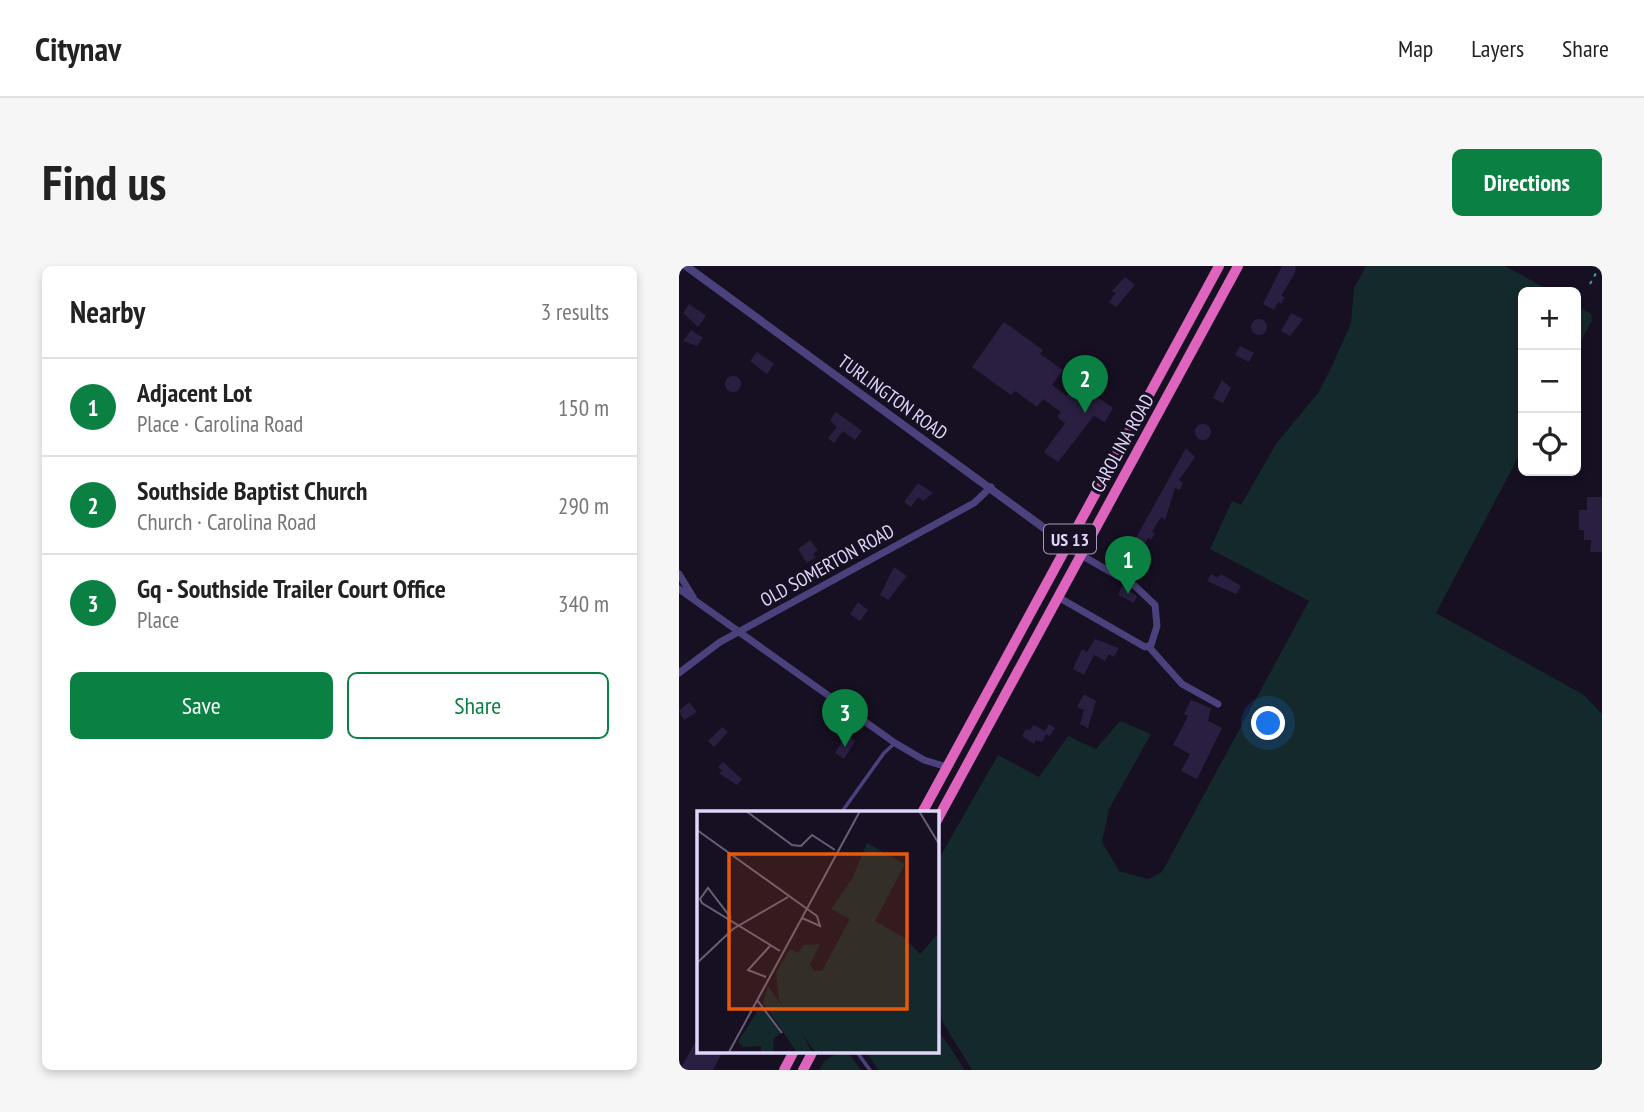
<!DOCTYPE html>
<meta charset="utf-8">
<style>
body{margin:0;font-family:"PT Sans Narrow",sans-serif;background:#f6f6f6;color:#222}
.controls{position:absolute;right:21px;top:21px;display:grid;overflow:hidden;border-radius:10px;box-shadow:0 4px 10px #0003}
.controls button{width:63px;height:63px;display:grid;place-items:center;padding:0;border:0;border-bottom:2px solid #e0e0e0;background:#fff;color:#222;font:35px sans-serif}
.you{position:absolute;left:590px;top:458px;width:24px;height:24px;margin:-18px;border:5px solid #fff;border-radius:50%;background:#1a73e8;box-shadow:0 0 0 10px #1a73e833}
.badge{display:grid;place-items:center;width:46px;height:46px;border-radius:50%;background:#0b8043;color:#fff;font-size:23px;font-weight:700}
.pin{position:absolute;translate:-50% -58px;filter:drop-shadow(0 2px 4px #0008)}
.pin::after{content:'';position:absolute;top:37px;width:24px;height:21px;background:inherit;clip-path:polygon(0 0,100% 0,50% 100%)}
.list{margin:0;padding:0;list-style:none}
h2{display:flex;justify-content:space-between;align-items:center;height:91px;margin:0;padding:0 28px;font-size:30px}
h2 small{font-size:23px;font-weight:400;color:#767676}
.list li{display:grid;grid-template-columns:46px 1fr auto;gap:21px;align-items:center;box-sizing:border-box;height:98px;padding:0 28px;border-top:2px solid #e0e0e0}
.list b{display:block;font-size:26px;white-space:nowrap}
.list p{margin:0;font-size:23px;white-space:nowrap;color:#767676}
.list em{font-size:23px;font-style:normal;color:#767676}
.actions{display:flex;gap:14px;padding:21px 28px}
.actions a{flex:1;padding:16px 0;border:2px solid #0b8043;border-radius:10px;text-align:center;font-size:24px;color:#0b8043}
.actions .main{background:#0b8043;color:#fff}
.icon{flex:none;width:38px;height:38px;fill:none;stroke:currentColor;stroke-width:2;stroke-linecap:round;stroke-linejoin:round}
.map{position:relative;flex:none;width:923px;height:804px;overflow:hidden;border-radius:10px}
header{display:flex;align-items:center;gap:42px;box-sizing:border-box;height:98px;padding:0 35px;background:#fff;border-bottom:2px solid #e0e0e0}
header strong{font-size:33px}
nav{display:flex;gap:38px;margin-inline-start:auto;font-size:24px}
.intro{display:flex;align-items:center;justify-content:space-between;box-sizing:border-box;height:168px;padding:0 42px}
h1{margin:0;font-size:49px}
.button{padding:18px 32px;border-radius:10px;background:#0b8043;color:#fff;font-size:24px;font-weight:700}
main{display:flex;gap:42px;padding:0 42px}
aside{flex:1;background:#fff;border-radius:10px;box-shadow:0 4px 10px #0003}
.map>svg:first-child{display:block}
.green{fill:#14292b}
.building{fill:#2a1f41}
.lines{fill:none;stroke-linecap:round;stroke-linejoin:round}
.path{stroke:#3ca0a8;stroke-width:2;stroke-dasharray:3.5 5;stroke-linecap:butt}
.service{stroke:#4b417c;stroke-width:3.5}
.minor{stroke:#4b417c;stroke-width:7}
.tertiary{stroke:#4b417c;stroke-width:8}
.trunk{stroke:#de64be;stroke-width:10}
.labels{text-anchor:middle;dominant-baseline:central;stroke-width:6;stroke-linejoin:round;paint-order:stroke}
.shield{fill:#161022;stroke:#a39bb9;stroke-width:2}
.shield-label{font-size:18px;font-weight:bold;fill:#dfd6fa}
.street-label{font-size:19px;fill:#dfd6fa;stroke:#161022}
.inset-road{fill:none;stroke:#665f78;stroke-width:2}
.view{fill:#e8590c;fill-opacity:0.15;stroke:#e8590c;stroke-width:3.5}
.inset-edge{fill:none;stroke:#dfd6fa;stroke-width:3.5}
</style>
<header>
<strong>Citynav</strong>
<nav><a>Map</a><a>Layers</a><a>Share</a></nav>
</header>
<div class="intro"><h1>Find us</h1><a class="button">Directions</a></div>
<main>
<aside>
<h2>Nearby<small>3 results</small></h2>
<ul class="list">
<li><span class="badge">1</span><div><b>Adjacent Lot</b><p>Place · Carolina Road</p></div><em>150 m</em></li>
<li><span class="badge">2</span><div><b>Southside Baptist Church</b><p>Church · Carolina Road</p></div><em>290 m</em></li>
<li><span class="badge">3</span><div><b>Gq - Southside Trailer Court Office</b><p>Place</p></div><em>340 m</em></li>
</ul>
<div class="actions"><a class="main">Save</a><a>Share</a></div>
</aside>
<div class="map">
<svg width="923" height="804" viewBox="0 0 923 804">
<rect width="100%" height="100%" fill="#161022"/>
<!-- green -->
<path class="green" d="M687,0H826L873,26H844V182L757,347L905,429L923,448V804H293L263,755L257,705V598L319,489L360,511L389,470L417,483L441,455L472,468L430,543L423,576L440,605L469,613L483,606L630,335L531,283L553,235L562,239L597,178L639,127L653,100L672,57L675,22Z
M897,39L912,48L913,54L897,85Z
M257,761L286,804H200L186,785H257Z
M161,785H168L182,804H140L145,795Z"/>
<!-- building -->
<path class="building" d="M603,0H617L616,7L602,30L606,31L602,38L599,36L595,44L584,38Z
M446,11L456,19L437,41L430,36L437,27L433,25Z
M10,38L27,50L19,61L4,47Z
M612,47L624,53L611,70L602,65Z
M572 61a8 8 0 1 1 16 0a8 8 0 1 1-16 0Z
M325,56L364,84L361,88L384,104L373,119L388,130L401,119L434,142L426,156L415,150L379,196L365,186L386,157L378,151L382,146L364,133L358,141L336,125L332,129L293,101Z
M12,64L24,72L18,80L4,75Z
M561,80L575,87L570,96L556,89Z
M78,86L95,98L88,108L71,95Z
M46 118a8 8 0 1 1 16 0a8 8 0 1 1-16 0Z
M543,114L552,122L544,137L534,132Z
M157,146L183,165L176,174L164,165L155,177L149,172L158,161L151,154Z
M516 166a8 8 0 1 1 16 0a8 8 0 1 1-16 0Z
M507,182L516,191L500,214L504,217L501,224L496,222L486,254L482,251L473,266L476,267L472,274L469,272L461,285L466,292L456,308L444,301L448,288Z
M239,217L254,227L244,235L239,231L232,241L225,236Z
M908,231H923V286H911L912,274H905V264H900V244H908Z
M131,274L139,284L134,288L137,291L128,297L119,283Z
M215,301L228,310L209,334L201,329Z
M532,308L539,312L542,308L562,320L557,328L528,315Z
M443,320L458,330L455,337L439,329Z
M179,336L189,344L181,355L171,348Z
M416,373L440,382L435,391L430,388L426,395L415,389L405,409L394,403L403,383L408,386Z
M405,428L417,435L409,462L401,458L405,444L398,441Z
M512,434L532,442L529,455L543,462L518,513L502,505L511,488L494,479L509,450L505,448Z
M10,436L18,446L5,454L0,445Z
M370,458L376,462L371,470L367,468L363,476L357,474L355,478L343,470L347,463L350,464L355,459L366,465Z
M43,461L49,466L35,481L29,475Z
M167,469L176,475L165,493L156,487Z
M44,496L63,513L58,519L40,507L43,504L39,501Z
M19,771V785H44L34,804H1Z"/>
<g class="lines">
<!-- path -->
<path class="path" d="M911,18L921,0"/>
<!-- service -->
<path class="service" d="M162,547L205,487L216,477
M177,785L191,804"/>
<!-- minor -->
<path class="minor" d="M0,308L14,331
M0,323L216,477L245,494L268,501
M379,331L466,381L472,379L478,360L476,339L456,320L402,289
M470,381L503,418L539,438
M0,407L41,376L295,237L312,221"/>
<!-- tertiary -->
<path class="tertiary" d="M7,0L402,289"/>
<!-- trunk -->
<path class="trunk" d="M243,547L540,0
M257,556L559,0
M105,804L115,785
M124,804L134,785"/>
</g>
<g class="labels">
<!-- shield labels -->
<rect class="shield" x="365" y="258.5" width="52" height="29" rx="5"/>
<g class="shield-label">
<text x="391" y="273">US 13</text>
</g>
<!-- street labels -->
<g class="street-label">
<text transform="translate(214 131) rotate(36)">TURLINGTON ROAD</text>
<text transform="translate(443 177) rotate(-61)">CAROLINA ROAD</text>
<text transform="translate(148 299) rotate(-29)">OLD SOMERTON ROAD</text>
</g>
</g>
<!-- overview -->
<g transform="translate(18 545)">
<rect width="242" height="242" fill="#161022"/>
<path d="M170,32L208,53L178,110L206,126L223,143L241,123V241H118L105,223L115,241H100L66,192L71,175L88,199L82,189L79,162L93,138L101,142L107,134L123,133L113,154L117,160H125L153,108L134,98L155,68ZM64,194L84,222L77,227L76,241H64V235L46,236L41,231Z" fill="#14292b"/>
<path class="inset-road" d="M49,0L95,34L104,35L115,24L138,39M222,0L242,33M0,19L120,105L123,115L105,107M34,107L11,77L3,88L5,92L83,140M0,152L36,118L91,86M69,166L51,159L73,135M60,189L85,222M32,241L163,0"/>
<path class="view" d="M32,43H210V198H32Z"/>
<rect width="242" height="242" class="inset-edge"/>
</g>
</svg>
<div class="controls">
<button>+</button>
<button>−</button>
<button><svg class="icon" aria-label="locate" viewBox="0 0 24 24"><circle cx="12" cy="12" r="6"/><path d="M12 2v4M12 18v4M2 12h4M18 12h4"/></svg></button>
</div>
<div class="you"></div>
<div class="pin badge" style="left:449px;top:328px">1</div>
<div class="pin badge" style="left:406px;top:147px">2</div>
<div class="pin badge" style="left:166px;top:481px">3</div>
</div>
</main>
